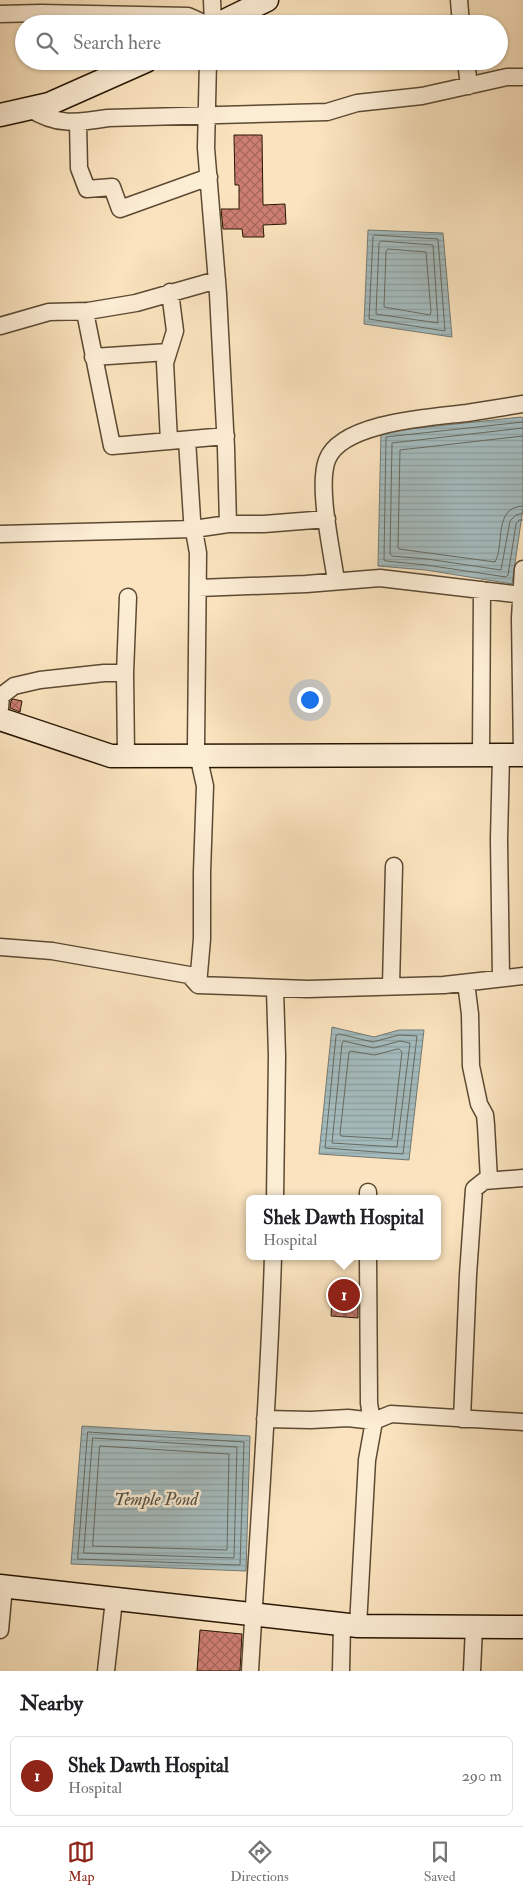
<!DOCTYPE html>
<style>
body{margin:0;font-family:"IM FELL Double Pica",serif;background:#f6f6f6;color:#202124}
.you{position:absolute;left:309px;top:699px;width:18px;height:18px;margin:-12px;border:4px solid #fff;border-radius:50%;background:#1a73e8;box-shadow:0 0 0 8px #1a73e833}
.badge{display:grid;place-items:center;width:32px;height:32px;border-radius:50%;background:#8f2418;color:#fff;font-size:16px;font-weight:700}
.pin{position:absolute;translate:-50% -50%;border:2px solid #fff;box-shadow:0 1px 5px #0006}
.popup{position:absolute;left:246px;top:1195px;width:195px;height:65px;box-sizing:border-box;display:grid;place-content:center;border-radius:8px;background:#fff;filter:drop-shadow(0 1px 4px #0005);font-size:16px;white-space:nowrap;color:#757577}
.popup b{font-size:19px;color:#202124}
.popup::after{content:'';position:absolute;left:50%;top:100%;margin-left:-10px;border:10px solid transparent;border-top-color:#fff}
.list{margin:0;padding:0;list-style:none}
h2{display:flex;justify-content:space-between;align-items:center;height:65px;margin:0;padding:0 20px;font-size:21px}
h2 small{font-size:16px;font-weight:400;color:#757577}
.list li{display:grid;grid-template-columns:32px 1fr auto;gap:15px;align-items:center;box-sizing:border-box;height:80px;margin:0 10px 10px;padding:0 10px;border:1px solid #e0e0e0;border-radius:8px}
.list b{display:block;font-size:19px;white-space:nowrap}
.list p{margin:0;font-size:16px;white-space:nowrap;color:#757577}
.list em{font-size:16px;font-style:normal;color:#757577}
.icon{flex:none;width:28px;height:28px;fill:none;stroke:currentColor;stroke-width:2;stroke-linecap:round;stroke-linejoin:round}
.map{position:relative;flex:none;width:523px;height:1671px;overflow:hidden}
.search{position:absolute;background:#fff;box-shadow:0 1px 4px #0004;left:15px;right:15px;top:15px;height:55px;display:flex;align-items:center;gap:12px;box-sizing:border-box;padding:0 18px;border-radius:28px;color:#757577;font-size:19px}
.sheet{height:155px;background:#fff}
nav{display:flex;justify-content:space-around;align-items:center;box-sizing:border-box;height:70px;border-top:1px solid #e0e0e0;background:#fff;font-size:14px;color:#757577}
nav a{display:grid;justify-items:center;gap:2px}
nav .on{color:#8f2418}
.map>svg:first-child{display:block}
.water{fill:url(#water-rules);stroke:#727973}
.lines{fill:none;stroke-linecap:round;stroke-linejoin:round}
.shore{stroke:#666960;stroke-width:1}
.building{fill:url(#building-cross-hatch);stroke:#281703}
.street-casing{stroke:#5c4a32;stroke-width:19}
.secondary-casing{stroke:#281703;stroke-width:25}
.street{stroke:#fcedd5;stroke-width:16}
.secondary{stroke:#fcedd5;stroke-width:22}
.labels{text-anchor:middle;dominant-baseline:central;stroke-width:5;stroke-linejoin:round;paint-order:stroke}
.water-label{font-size:18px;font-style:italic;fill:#535044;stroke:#fcedd5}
</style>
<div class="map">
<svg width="523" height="1671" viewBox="0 0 523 1671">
<defs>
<pattern id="water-rules" width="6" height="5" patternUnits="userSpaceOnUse" patternTransform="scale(1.25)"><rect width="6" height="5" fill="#a4bbbd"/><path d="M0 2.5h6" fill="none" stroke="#8da0a1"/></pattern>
<pattern id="building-cross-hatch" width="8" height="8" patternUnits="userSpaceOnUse" patternTransform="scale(1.25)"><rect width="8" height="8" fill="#ce7f73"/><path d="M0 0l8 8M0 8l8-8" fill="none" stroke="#a7675c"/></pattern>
</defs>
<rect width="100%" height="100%" fill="#fae3be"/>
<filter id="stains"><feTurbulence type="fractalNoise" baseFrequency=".004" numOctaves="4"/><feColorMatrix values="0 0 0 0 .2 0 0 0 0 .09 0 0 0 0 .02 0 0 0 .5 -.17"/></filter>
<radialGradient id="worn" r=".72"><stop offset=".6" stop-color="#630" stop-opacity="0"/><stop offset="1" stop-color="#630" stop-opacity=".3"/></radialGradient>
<!-- water -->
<path class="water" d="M368,230L443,233L452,337L364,324Z
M521,417L523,418V508L512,584L426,570L378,566L381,432Z
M332,1027L374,1037L399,1030H424L409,1160L319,1154Z
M82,1426L250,1436L246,1571L71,1564Z"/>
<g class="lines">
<!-- shore -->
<path class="shore" d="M375,235L438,239L445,331L369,319L373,237Z
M381,241L433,245L438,323L376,314L379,244Z
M388,249L426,252L431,312L430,315L384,307L386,252Z
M523,422L386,437L384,560L386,561L426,565L506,577L508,575L516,524L519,520H523
M523,428L392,443L390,554L392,556L427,559L501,570L510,521L516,515L523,513
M523,436L400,450L398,547L399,549L495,562C505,544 493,507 523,506
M339,1034L373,1042L399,1035L417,1036L403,1154L325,1148L336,1036Z
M344,1041L374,1048L400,1041L410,1043L397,1147L332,1143L342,1044Z
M399,1049L402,1052L392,1139L341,1136L340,1134L349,1052L351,1051L374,1055Z
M88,1432L244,1442L240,1565L78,1559Z
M93,1438L237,1447L234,1558L84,1553Z
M100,1446L229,1454L227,1550L93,1546Z"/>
</g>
<!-- building -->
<path class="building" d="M234,135H262L263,205L285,204L286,224L263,225L264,237H243L242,229H223L221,209H239V185H235Z
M13,699L22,701L20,712L10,708L11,701Z
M333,1284L358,1285V1318L331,1316Z
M200,1630L242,1634L240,1671H197Z"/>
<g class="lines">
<defs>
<path id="street" d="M212,0L213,24
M459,0L461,24
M0,14L41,13L188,16L206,24
M208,61L206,148L218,294L226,448L228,524
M466,61L469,86
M29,108C56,126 77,123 108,118L327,112L357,103L422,96L507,77H523
M78,123L79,168L87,189L112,187L120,209L209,177
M85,312L112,446L226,436
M0,326L49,312L88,311L136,303L217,280
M93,357L168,352
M187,440L192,519L198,553L196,746L205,786L202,872V939L198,985
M169,441L165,363L175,331L170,292
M0,534L194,529L228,524H264L327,519
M336,581C332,551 317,487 327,460C341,422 433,417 467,413C485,410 504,407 523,404
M198,588L306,584L380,578L523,595
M0,708L1,696L14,686L40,680L104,673H125
M481,755L482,590
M522,755L520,618L523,569
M126,756L125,673L128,597
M0,947L52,951L189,975L198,985L308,989L444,985L523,976
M501,978L499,840L501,755
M466,983L470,1014L471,1066L479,1104L485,1115L486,1125L489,1180
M391,985L394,866
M275,989L277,1056L275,1199
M368,1192V1199
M368,1256L369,1403L371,1416L374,1421
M265,1419L311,1420L348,1418L374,1421
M462,1419L468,1275L474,1189L484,1181L523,1178
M358,1626L367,1460L374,1421L391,1414L523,1422
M0,1630L4,1587
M106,1671L114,1600
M250,1671C258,1533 269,1395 273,1256
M341,1671L342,1625
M472,1671L474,1627"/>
<path id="secondary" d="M218,24L267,0
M0,115L49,104L146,61
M0,719L111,756L523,755
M0,1586L358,1626L523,1627"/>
</defs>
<!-- street casing -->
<use href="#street" class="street-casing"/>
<!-- secondary casing -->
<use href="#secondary" class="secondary-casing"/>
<!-- street -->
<use href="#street" class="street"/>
<!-- secondary -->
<use href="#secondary" class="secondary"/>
</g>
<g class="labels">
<!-- water labels -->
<g class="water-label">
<text x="156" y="1499">Temple Pond</text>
</g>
</g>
<rect width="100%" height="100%" filter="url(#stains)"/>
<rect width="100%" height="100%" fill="url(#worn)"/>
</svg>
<div class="you"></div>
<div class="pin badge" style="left:344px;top:1295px">1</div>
<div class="popup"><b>Shek Dawth Hospital</b>Hospital</div>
<div class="search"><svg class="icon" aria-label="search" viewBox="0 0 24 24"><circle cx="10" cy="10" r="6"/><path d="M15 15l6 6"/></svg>Search here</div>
</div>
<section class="sheet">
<h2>Nearby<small></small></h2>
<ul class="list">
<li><span class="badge">1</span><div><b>Shek Dawth Hospital</b><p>Hospital</p></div><em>290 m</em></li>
</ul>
</section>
<nav>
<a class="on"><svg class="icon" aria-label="map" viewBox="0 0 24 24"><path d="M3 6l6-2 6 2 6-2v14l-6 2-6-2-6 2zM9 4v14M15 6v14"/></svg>Map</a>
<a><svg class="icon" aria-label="directions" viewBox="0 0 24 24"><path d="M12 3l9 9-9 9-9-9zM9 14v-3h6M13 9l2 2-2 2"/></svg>Directions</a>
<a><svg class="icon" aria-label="saved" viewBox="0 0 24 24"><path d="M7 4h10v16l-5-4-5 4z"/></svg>Saved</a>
</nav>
